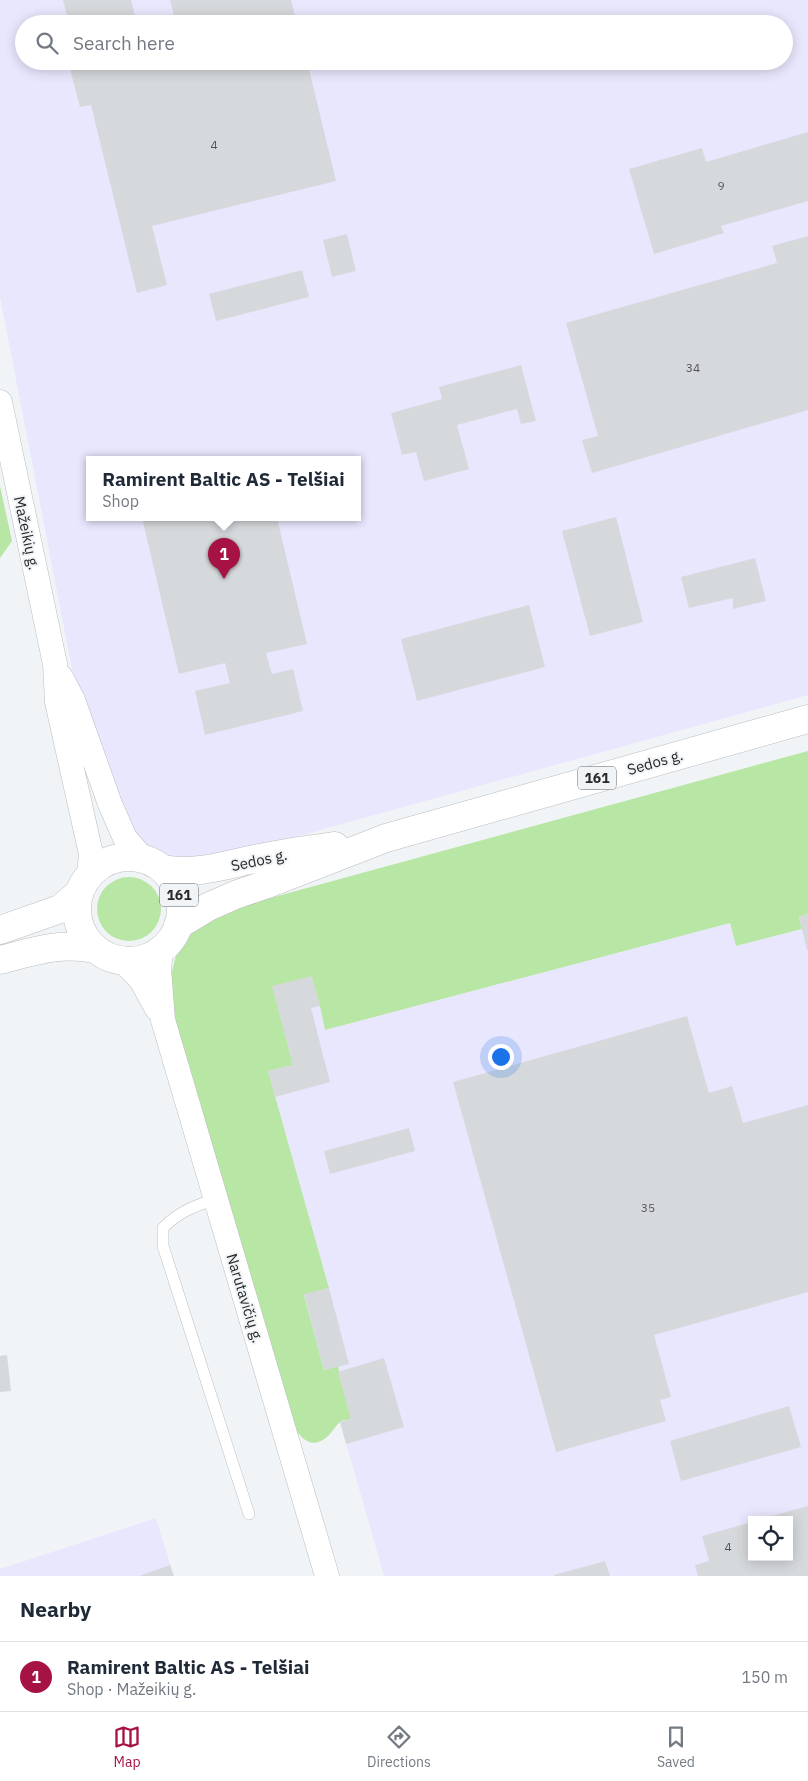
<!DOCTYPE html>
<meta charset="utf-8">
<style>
body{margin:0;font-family:"IBM Plex Sans",sans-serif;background:#f2f2f3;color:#1f2937}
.controls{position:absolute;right:15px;bottom:15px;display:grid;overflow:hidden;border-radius:0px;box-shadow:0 2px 12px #0003}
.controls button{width:45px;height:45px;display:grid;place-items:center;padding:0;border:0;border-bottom:1px solid #e0e1e3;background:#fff;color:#1f2937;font:25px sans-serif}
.you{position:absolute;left:500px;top:1056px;width:18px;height:18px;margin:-12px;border:4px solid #fff;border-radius:50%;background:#1a73e8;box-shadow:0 0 0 8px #1a73e833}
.badge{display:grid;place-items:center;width:32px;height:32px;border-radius:50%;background:#a71245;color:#fff;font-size:16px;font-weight:700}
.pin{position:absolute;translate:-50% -41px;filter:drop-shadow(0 1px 2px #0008)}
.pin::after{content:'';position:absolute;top:26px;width:18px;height:15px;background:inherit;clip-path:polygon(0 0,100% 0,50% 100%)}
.popup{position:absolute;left:86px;top:456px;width:275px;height:65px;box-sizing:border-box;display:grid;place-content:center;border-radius:0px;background:#fff;filter:drop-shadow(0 1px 4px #0005);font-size:16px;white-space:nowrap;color:#747a83}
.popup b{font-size:19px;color:#1f2937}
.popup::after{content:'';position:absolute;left:50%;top:100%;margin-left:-10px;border:10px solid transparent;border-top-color:#fff}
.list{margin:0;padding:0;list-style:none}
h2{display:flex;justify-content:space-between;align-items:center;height:65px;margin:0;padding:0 20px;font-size:21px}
h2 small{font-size:16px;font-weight:400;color:#747a83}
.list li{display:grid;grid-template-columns:32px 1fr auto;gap:15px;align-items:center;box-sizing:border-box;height:70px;padding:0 20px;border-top:1px solid #e0e1e3}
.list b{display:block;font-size:19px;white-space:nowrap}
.list p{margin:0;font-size:16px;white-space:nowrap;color:#747a83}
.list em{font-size:16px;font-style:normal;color:#747a83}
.icon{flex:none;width:28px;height:28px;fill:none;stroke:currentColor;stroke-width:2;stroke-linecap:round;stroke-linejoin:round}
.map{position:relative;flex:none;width:808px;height:1576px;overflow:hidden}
.search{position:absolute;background:#fff;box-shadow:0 2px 12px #0003;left:15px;right:15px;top:15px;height:55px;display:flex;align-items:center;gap:12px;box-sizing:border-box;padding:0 18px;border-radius:28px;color:#747a83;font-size:19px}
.sheet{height:135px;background:#fff}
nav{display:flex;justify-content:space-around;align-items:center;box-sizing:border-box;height:70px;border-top:1px solid #e0e1e3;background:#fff;font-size:14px;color:#747a83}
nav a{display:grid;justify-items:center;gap:2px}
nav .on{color:#a71245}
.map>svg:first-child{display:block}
.industrial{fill:#e9e7fd;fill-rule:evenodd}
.green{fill:#b8e6a5}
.building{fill:#d6d9dc}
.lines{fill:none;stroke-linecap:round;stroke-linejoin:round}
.service-casing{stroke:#babdc0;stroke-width:12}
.minor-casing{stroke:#babdc0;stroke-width:25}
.primary-casing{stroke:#babdc0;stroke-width:29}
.service{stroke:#fff;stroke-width:11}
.minor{stroke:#fff;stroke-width:24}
.primary{stroke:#fff;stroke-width:28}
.labels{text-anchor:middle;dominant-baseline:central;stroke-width:4;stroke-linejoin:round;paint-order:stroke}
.number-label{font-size:12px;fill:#535456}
.shield{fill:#f1f4f7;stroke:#646567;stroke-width:1}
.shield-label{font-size:14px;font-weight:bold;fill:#272829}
.street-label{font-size:15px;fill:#272829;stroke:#f1f4f7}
</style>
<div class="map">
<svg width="808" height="1576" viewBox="0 0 808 1576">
<rect width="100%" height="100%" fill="#f1f4f7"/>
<!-- industrial -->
<path class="industrial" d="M0,0H808V695L202,863L170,859L146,844L130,823L72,669L0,297ZM24,24H784V61H24ZM90,460H358V518H90Z
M808,914V1576H384L340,1422L351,1419L338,1367L324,1370L304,1294L329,1287L268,1071L293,1064L272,986L320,1006L325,1030L730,923L736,946L802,929L799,917ZM752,1520H789V1557H752Z
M156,1518L174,1576H0V1569Z"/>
<!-- green -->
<path class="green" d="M0,486L12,541L0,558Z
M808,751V914L799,917L802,929L736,946L730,923L325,1030L320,1006L273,987L293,1065L268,1071L329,1288L304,1295L324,1370L338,1366L351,1419C348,1420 343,1420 340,1422C336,1425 333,1431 330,1434C315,1449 305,1443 295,1429L171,1009C169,957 176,938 223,911Z
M97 909a32 32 0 1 1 64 0a32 32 0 1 1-64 0Z"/>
<!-- building -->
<path class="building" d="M63,0H131L137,24H69Z
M170,0H291L297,24H146L174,16Z
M68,61H307L336,181L152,226L167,285L137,293L91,105L80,107Z
M808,132V201L721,226L724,233L654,254L629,169L702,148L706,162Z
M347,234L356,271L332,277L323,240Z
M808,236V410L592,473L582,440L598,436L566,323L777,263L772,246Z
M302,270L309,297L216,321L209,294Z
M521,365L536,421L521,424L517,409L457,425L469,469L424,481L416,452L402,455L391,413L442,399L439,387Z
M616,517L643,622L590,636L562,531Z
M142,518H277L307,644L266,653L272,674L293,669L303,711L205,735L195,691L230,683L225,663L179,674Z
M755,558L766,601L733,609V598L689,608L681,577Z
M529,605L545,667L417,701L401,639Z
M808,914V950H807L799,917Z
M312,976L320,1006L311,1008L330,1082L275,1097L268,1071L293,1065L272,986Z
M687,1016L709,1093L732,1086L743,1123L808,1105V1292L654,1335L671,1397L660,1400L666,1421L556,1452L453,1082Z
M409,1128L415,1151L330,1174L324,1151Z
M329,1288L349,1364L324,1370L304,1294Z
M7,1355L11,1391L0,1392V1356Z
M384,1358L404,1427L346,1444L340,1422L351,1419L338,1372Z
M789,1406L801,1447L681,1481L670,1441Z
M808,1506V1576H698L695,1565L709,1561L702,1536L752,1522V1557H789V1520L761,1519Z
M605,1561L610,1576H554V1575Z
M170,1565L174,1576H139Z"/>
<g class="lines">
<defs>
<path id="service" d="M215,1199C195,1206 178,1212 163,1228V1246L249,1514"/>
<path id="minor" d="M0,402L55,664L57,702L91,854L89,876
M61,677L73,700L110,804L125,838L144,860
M161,950L159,969L163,1020L327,1576
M123,961L141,980L157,1009"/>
<path id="primary" d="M77 909a52 52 0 1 1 104 0a52 52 0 1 1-104 0Z
M162,869C199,876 230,863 265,857C288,852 312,849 335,846
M178,925L208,907L235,895L270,883L386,838L808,719
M0,930L60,909L79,893
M0,960C35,951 59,942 95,949"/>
</defs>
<!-- service casing -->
<use href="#service" class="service-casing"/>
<!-- minor casing -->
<use href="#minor" class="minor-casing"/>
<!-- primary casing -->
<use href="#primary" class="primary-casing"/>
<!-- service -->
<use href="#service" class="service"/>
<!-- minor -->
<use href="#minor" class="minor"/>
<!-- primary -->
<use href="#primary" class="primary"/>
</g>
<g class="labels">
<!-- number labels -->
<g class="number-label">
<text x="214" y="144">4</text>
<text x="721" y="185">9</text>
<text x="693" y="367">34</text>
<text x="648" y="1207">35</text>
<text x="728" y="1546">4</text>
</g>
<!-- shield labels -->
<g class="shield">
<rect x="578" y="766.5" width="38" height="23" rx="4"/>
<rect x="160" y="883.5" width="38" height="23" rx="4"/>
</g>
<g class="shield-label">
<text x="597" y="778">161</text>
<text x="179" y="895">161</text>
</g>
<!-- street labels -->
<g class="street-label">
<text transform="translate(27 533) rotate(78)">Mažeikių g.</text>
<text transform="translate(655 762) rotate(-16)">Sedos g.</text>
<text transform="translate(259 860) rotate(-12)">Sedos g.</text>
<text transform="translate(245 1298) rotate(73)">Narutavičių g.</text>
</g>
</g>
</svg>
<div class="controls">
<button><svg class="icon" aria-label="locate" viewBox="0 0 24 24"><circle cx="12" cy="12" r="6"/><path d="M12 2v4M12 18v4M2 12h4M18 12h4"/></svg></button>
</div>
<div class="you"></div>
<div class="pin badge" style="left:224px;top:579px">1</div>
<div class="popup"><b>Ramirent Baltic AS - Telšiai</b>Shop</div>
<div class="search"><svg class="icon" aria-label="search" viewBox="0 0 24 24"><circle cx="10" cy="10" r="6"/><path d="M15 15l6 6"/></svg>Search here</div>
</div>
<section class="sheet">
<h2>Nearby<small></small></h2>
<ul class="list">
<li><span class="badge">1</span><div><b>Ramirent Baltic AS - Telšiai</b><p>Shop · Mažeikių g.</p></div><em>150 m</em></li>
</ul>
</section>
<nav>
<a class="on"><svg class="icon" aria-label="map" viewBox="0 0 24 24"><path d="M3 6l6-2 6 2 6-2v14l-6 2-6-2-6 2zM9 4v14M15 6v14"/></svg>Map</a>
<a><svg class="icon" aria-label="directions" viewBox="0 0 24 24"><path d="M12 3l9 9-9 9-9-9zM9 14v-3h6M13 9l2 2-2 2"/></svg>Directions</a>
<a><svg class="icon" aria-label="saved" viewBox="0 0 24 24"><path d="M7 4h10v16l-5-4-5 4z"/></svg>Saved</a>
</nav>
